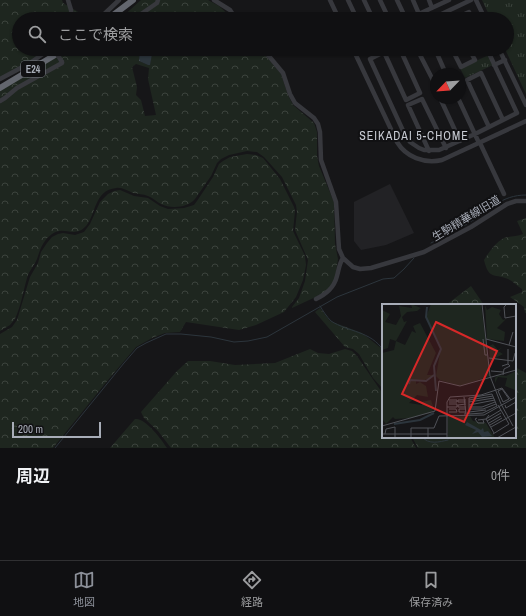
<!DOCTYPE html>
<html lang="ja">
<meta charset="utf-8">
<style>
body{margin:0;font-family:"Archivo Narrow","Noto Sans JP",sans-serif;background:#1e1e20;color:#f1f3f6}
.compass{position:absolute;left:430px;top:68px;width:36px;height:36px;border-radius:50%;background:#101012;box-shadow:0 1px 3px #0004;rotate:245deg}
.scale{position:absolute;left:12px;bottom:10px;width:89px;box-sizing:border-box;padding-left:4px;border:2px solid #a8adb8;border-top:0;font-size:11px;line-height:14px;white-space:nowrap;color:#a8adb8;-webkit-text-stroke:3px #111113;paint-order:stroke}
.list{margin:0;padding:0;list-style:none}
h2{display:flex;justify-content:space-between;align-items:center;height:52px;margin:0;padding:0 16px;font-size:17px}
h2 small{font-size:13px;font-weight:400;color:#9c9d9f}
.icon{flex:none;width:22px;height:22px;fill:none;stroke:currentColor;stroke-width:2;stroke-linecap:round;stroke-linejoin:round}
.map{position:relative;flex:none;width:526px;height:448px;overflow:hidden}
.search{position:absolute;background:#101012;box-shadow:0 1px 3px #0004;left:12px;right:12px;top:12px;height:44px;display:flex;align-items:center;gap:10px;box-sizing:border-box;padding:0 14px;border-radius:22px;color:#9c9d9f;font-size:15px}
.sheet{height:112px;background:#101012}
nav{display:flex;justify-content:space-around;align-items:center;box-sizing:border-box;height:56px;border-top:1px solid #303032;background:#101012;font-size:11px;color:#9c9d9f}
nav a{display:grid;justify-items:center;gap:2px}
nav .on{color:#8c9099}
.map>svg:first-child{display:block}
.built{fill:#222225}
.forest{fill:url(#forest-crowns);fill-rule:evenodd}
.park{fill:url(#park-tufts)}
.water{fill:url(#water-ripples)}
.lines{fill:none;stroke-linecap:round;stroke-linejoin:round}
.stream{stroke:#2c353c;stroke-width:1}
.minor{stroke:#37383d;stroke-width:4.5}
.highway{stroke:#63666e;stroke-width:6}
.minor-bridge{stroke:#37383d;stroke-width:4.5}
.labels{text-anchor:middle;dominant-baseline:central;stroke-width:4;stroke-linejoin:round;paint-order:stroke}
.shield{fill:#111113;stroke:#7b7e86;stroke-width:1}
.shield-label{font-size:10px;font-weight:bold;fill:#a8adb8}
.street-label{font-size:11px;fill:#a8adb8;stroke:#111113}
.neighbourhood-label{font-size:12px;letter-spacing:1px;fill:#c9ccd4;stroke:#111113}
.inset-river{fill:none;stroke:#2c353c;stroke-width:2}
.inset-road{fill:none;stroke:#505258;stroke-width:1}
.view{fill:#d62828;fill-opacity:0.15;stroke:#d62828;stroke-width:2}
.inset-edge{fill:none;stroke:#a8adb8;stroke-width:2}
</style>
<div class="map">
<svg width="526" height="448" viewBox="0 0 526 448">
<defs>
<pattern id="forest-crowns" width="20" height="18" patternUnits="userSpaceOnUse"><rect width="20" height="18" fill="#1e261f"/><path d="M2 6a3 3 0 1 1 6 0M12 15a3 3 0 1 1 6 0" fill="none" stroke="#3c433d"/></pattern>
<pattern id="park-tufts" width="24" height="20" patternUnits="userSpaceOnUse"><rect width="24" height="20" fill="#1e261f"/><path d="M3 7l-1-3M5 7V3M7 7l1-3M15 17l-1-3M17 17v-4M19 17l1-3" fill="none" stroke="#3c433d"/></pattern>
<pattern id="water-ripples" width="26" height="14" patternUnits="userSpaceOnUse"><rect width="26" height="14" fill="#2c353c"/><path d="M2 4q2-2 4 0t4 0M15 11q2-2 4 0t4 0" fill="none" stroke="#485056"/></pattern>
</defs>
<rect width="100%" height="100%" fill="#161618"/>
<!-- built -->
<path class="built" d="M390,184L414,233L386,245L361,250L354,241V202Z"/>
<!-- forest -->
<path class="forest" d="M0,0H62L63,3L85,16L92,13L104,14L97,19H19V49H48L30,62L0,77Z
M141,0H208L219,6L233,19H120Z
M70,49H140L139,61L148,65L150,64L153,49H170L172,51V49H260L281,74L288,95L293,105L314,123L317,132V156L319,166L334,202L335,244L338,259L335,278L333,284L322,294L292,308V307L299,298L305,281L308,260L295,230L297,212L296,205L282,177L264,157L257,152L247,151L229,155L221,159L217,163L211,176L195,199C187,208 171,209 161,204C157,202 153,198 148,196C143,194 138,194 133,193C128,191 122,187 116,188C94,190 96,215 86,226C74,239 64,225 52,234C43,240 40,250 37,259C34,266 29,271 27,278C23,292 21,306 15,319L10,325L0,331V91ZM136,64L149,68L148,79L156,115L145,116L141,100L136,95L137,87L132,67Z
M247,154L256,155L263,158L280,179L294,207L295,211L293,231L305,256L306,265L303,280L296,297L284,312L256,325L239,330L186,322L180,332L165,333L152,338L136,347L108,380L53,448H0V334L12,327L17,320L30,277L38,263L41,252L47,243L52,237L58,234L63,233L75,235L84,232L90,224L100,202L108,194L114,191L120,190L134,196L148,198L160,206L168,209L184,208L194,205L197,201L213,177L219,164L223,161L230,157Z
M526,218V313H525L524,307L510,297L522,292V289C517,286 513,281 508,279C493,273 489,280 484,260C489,252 495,243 504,238C509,236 517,237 523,234L517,221Z
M471,286L484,305H446Z
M320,308L330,321L362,333L382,349L383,352V389L373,378L359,354L353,349L345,347L315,312Z
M310,349L318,353L329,354L345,349L352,351L357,356L383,394V437H410L416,448H171L158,431L144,418L141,412L177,371L188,361H210L235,365L275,363Z
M515,367L526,373V448H418L412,437H515Z
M135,419C145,417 162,440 167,448H110Z"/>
<!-- park -->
<path class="park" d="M482,0H526V94L505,49H507V19H491Z
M489,55L493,65L465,78L460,68Z"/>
<!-- water -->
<path class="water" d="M140,49H153L150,65H148L139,61Z"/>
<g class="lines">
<!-- stream -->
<path class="stream" d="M431,243C444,236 458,230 470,222C490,210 501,195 526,195
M320,306C323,311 327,317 331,321C348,332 371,331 383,350
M422,437C429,445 439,442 448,440
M55,448L124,363L137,348L146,343L166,334H181L211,337L234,342L248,341L267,337L337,297L383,279L394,278L404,269L414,258"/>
<!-- minor -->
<path class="minor" d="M68,0L71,10L72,19
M214,0L230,10L236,19
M330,0L339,19
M348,0L357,19
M364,0L373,19
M380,0L389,19
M397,0L406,19
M413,0L419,14
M429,0L432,8
M476,0L485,19
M138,16L144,12
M99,19L119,0
M149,19L144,12L157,3L158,0
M408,19L449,0
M431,19L471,0
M454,19L469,12L473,19
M263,49L283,73L290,94L295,103L314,118L318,124L320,132L321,160L336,202L339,249L343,258L353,267L360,269L371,268L424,252L471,227L507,204L516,201H526
M353,49L397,142C406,157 424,164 442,160L526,121
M390,49L370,59L405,135L410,142L419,148L424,150H439L475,134L517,113L487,49
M417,49L436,86
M435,49L446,74
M452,49L461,67L475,60L469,49
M499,49L526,105
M384,52L406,100L420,93L400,49
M356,54L367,49
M494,65L505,60
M0,79L30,63L50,49
M440,98L460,141
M458,98L479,143
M0,101L5,98L17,88L62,63V62
M489,127L467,80L481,73L503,120
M480,143L504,194
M429,151L408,105L422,99L446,148
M316,299C326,294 334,288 337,276C339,269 339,264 343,258"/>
<!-- highway -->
<path class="highway" d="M108,19L133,0
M0,88L65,49"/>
<!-- minor-bridge -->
<path class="minor-bridge" d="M54,49L62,62"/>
</g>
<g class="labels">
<!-- shield labels -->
<rect class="shield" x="21" y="61" width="24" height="16" rx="3"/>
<g class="shield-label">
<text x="33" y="69">E24</text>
</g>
<!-- street labels -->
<g class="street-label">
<text transform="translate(466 218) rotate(-31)">生駒精華線旧道</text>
</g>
<!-- neighbourhood labels -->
<g class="neighbourhood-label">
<text x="414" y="136">SEIKADAI 5-CHOME</text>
</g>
</g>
<!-- overview -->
<g transform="translate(382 304)">
<rect width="134" height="134" fill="#161618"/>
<path d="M29,0L39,4L35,7L25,8L20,13L22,18L25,17L14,37L8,35L6,44L0,46V6L8,10L3,18L14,21L19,12L17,2L30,4ZM49,0H99L108,72L78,82L58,76L54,72L59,43L44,13ZM103,1L105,6L110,3L119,6L117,10L121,16L124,15L115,24L123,28L122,37L105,35ZM38,19L54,49L45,71H53L43,76L34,77V80L38,78L44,82L46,93L35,91L27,99L40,101L39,98L49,96L52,105L48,109L29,114L13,115L11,113L4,120L0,115V49L12,46L14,37L23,41L30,27L34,29L31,22ZM111,40L116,46L121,43L116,47L121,50L108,57L107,42ZM134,67L133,86L123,82L125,74L116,73L113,79V74L116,71L124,72Z" fill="#1e261f"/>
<path d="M88,112L91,117L104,119L113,134L66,133V113Z" fill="#1e261f"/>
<path d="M85,118L99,126L101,124L102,128L106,127L110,132L100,133L96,128L90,130L94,126L83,121Z" fill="#2c353c"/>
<path class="inset-river" d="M45,3L44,13L59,45L52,62L54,87M27,80L28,76L44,77L52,71M12,120L38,116L52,109"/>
<path class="inset-road" d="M100,0L108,72L119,100L131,122M125,0L122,3L123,14L134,12M134,6V20M101,35L103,51H105M104,35L134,43M127,41L131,28M107,54L131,57L133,49M120,62L126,60V45M109,67L121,68M121,71L122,65L128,62L126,60M120,85L127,95L121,98L116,87ZM110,90L115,102L101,109L87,110V94ZM84,96H76V98H84M87,96L111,92M67,98H75V96H67M87,98L112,94M84,100L76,101V103H84M87,101L113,96M123,101L124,104L134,98M65,103H75V100H67M87,103H100L113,98M67,105H74L75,108H67M84,105H77V108H84M87,105H101L114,100M87,108L104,106M82,110H84L82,93M107,111L104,115L112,129M95,114L93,115L96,119H102L101,116M96,116L104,115L119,106M105,117L119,109M107,119L119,112M108,121L120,114M0,122L53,107L57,77L78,82L134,66M109,123L134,109M46,124H52L57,112L102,111L134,93M0,130H65M3,130L4,125L13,123V134M111,130L127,120L116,101M29,134V124H46V134M65,134V98L68,93L99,91L120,84L129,96M115,134L134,123"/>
<path class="view" d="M54,18L115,47L82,118L20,90Z"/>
<rect width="134" height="134" class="inset-edge"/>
</g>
</svg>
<svg class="compass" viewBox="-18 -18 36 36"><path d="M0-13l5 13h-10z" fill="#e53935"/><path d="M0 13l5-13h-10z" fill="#9c9d9f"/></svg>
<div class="scale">200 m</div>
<div class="search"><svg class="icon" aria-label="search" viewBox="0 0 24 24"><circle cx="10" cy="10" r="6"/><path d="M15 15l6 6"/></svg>ここで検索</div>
</div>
<section class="sheet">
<h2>周辺<small>0件</small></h2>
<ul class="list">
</ul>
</section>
<nav>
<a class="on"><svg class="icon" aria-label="map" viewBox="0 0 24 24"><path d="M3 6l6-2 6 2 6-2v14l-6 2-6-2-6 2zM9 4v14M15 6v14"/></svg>地図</a>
<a><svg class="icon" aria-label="directions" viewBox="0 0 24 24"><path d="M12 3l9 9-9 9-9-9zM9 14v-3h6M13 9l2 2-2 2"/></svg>経路</a>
<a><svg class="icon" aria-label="saved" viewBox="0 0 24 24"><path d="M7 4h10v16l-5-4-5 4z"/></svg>保存済み</a>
</nav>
